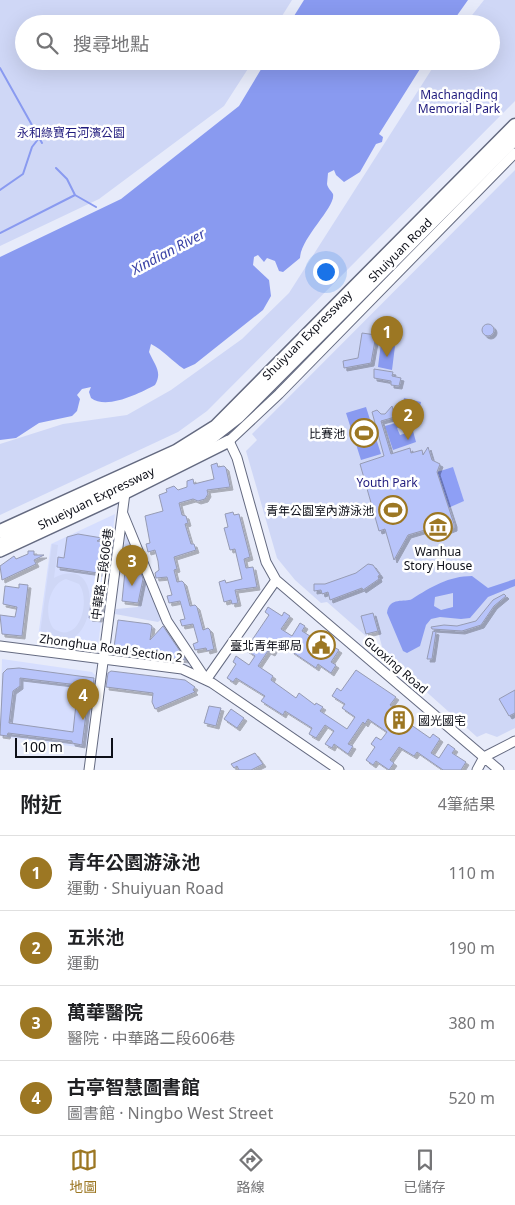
<!DOCTYPE html>
<html lang="zh-TW">
<meta charset="utf-8">
<style>
body{margin:0;font-family:"Noto Sans","Noto Sans TC",sans-serif;background:#f2f2f2;color:#202124}
.scale{position:absolute;left:15px;bottom:12px;width:98px;box-sizing:border-box;padding-left:5px;border:2px solid #0d0f18;border-top:0;font-size:14px;line-height:18px;white-space:nowrap;color:#0d0f18;-webkit-text-stroke:4px #fff;paint-order:stroke}
.you{position:absolute;left:325px;top:271px;width:18px;height:18px;margin:-12px;border:4px solid #fff;border-radius:50%;background:#1a73e8;box-shadow:0 0 0 8px #1a73e833}
.badge{display:grid;place-items:center;width:32px;height:32px;border-radius:50%;background:#9c7723;color:#fff;font-size:16px;font-weight:700}
.pin{position:absolute;translate:-50% -41px;filter:drop-shadow(0 1px 2px #0008)}
.pin::after{content:'';position:absolute;top:26px;width:18px;height:15px;background:inherit;clip-path:polygon(0 0,100% 0,50% 100%)}
.list{margin:0;padding:0;list-style:none}
h2{display:flex;justify-content:space-between;align-items:center;height:65px;margin:0;padding:0 20px;font-size:21px}
h2 small{font-size:16px;font-weight:400;color:#757577}
.list li{display:grid;grid-template-columns:32px 1fr auto;gap:15px;align-items:center;box-sizing:border-box;height:75px;padding:0 20px;border-top:1px solid #e0e0e0}
.list b{display:block;font-size:19px;white-space:nowrap}
.list p{margin:0;font-size:16px;white-space:nowrap;color:#757577}
.list em{font-size:16px;font-style:normal;color:#757577}
.icon{flex:none;width:28px;height:28px;fill:none;stroke:currentColor;stroke-width:2;stroke-linecap:round;stroke-linejoin:round}
.map{position:relative;flex:none;width:515px;height:770px;overflow:hidden}
.search{position:absolute;background:#fff;box-shadow:0 5px 20px #0002;left:15px;right:15px;top:15px;height:55px;display:flex;align-items:center;gap:12px;box-sizing:border-box;padding:0 18px;border-radius:28px;color:#757577;font-size:19px}
.sheet{height:365px;background:#fff}
nav{display:flex;justify-content:space-around;align-items:center;box-sizing:border-box;height:70px;border-top:1px solid #e0e0e0;background:#fff;font-size:14px;color:#757577}
nav a{display:grid;justify-items:center;gap:2px}
nav .on{color:#9c7723}
.map>svg:first-child{display:block}
.built{fill:#d6defe}
.green{fill:#cfd7f6;fill-rule:evenodd}
.forest{fill:#8e9ff5}
.water{fill:#899af0;fill-rule:evenodd}
.lines{fill:none;stroke-linecap:round;stroke-linejoin:round}
.stream{stroke:#899af0;stroke-width:2}
.building{fill:#b8c4fa;stroke:#969bb3;fill-rule:evenodd;filter:url(#shadow)}
.minor-casing{stroke:#646a80;stroke-width:11}
.major-casing{stroke:#646a80;stroke-width:14}
.highway-casing{stroke:#646a80;stroke-width:15}
.minor{stroke:#fff;stroke-width:9}
.major{stroke:#fff;stroke-width:11}
.highway{stroke:#fff;stroke-width:12}
.labels{text-anchor:middle;dominant-baseline:central;stroke-width:5;stroke-linejoin:round;paint-order:stroke}
.park-label{font-size:12px;fill:#201b7e;stroke:#fff}
.street-label{font-size:12px;fill:#0d0f18;stroke:#fff}
.poi-label{font-size:12px;fill:#0d0f18;stroke:#fff;text-anchor:end}
.water-label{font-size:14px;font-style:italic;fill:#3b43a6;stroke:#fff}
</style>
<div class="map">
<svg width="515" height="770" viewBox="0 0 515 770">
<defs>
<filter id="shadow"><feDropShadow dx="3" dy="3" stdDeviation="0" flood-color="#0004"/></filter>
</defs>
<rect width="100%" height="100%" fill="#e7ebfa"/>
<!-- built -->
<path class="built" d="M115,514L98,645L38,637L51,544Z
M2,659L92,672L95,675L87,746L84,748L0,736Z"/>
<!-- green -->
<path class="green" d="M0,0H292L277,24H24V61H253L224,106L99,199L0,246Z
M484,0H515V101L207,411L178,432L0,515V444L63,424L127,415L171,390L242,339L289,293L437,61H491V24H465Z
M515,170V728L497,737L486,733L477,737L384,654L373,613L361,616L367,637L327,602L321,603L295,580L277,558L246,451L257,440L252,434Z
M126,532L143,573L121,570Z
M52,544L58,545L54,578C113,548 91,675 47,630L46,635L40,634ZM66,579L79,584C91,600 80,645 54,629C43,616 48,584 66,579Z
M143,575L163,618L158,622L115,614L116,609L138,607Z"/>
<!-- forest -->
<path class="forest" d="M453,467L464,501L448,508L437,472Z"/>
<!-- water -->
<path class="water" d="M304,0H468L451,24H289Z
M266,61H425L379,134L383,137L382,142L376,144L360,172L344,182L336,175L334,170L328,173L327,184C328,189 331,190 333,194C336,207 301,237 300,258L283,272L279,271L275,261L267,258L264,262L258,255L254,257L253,265L269,280L271,296L263,310L195,364L184,369C172,361 163,350 151,344L149,352C154,364 163,372 155,385C140,393 107,410 91,398L89,392L91,387L82,389L77,395L80,399L77,411L72,416L39,423L16,438L0,440V257L121,199L239,106Z
M381,343L395,346L392,370L378,367Z
M404,398L421,402L417,421L397,428L400,435L413,431L416,442L393,450L385,426L399,422Z
M366,407L381,454L361,460L346,413Z
M472,576L488,588L515,579V586L488,597L470,618L461,619L440,617L431,619L426,625L420,646L407,653L403,651L387,613C389,596 405,603 412,599C431,587 449,576 472,576ZM453,593V607L441,610L434,606L435,597Z"/>
<g class="lines">
<!-- stream -->
<path class="stream" d="M0,68L42,143
M56,168L67,179L75,195L96,207
M0,190L23,174L32,147L39,138
M0,233L75,195"/>
</g>
<!-- building -->
<path class="building" d="M482 330a6 6 0 1 1 12 0a6 6 0 1 1-12 0Z
M362,333L376,335L371,363L344,368L343,361L358,358Z
M374,369L393,372L392,376L401,378L399,386L391,385V381L374,378Z
M392,406L395,417L381,421L391,454L410,448L411,453L422,450L423,455L428,447L432,460L440,464L437,472L454,524V528L438,534L425,530L408,535L394,560L385,529L379,531L360,464L384,456L372,412L377,410L381,414H385Z
M217,463L218,467L224,466L226,468L230,487L207,490L208,494L205,499L198,501L193,499L179,503L182,515L186,516L188,523L185,524L191,544H194L196,550L174,557L177,569L174,570L177,582L182,581L184,583L190,606L195,605L197,607L203,630L208,628L210,630L213,645L214,649L207,651L206,648L195,650L193,644L198,642L193,624L182,626L180,620L185,619L180,601L169,603L167,596L172,595L167,577L156,578L155,573L159,570L158,561L155,550L148,552L146,544L150,543L145,516L163,511L159,495L167,492L166,489L174,486L178,490L187,487V481L193,479L194,484L214,479L211,465Z
M233,512L234,515L239,514L250,557L244,559L246,568L253,567L257,587L235,590L238,603L232,604L231,600L224,602L219,582L225,580L226,583L242,579L235,549L230,550L224,528L228,527L225,514Z
M78,534L102,538L97,541L110,543L105,574L57,567L58,557L64,558L67,537Z
M28,551H34V555H44L34,560L36,564L2,580L0,566L14,556L16,559L28,554Z
M368,564L373,565L380,575L378,576L379,579L363,590L362,588L330,600L328,592L322,594L321,590L314,591V584H325L356,573Z
M125,571L141,573L143,579L138,603L122,601Z
M19,584L28,585L22,636L2,634L0,615L15,617L17,607L3,604L5,586L19,588Z
M504,594L506,596L494,606L481,625L462,631L432,629L431,627L444,625L457,626L476,621L493,600Z
M91,602L101,603L99,619L89,618Z
M268,607L282,616L284,612L290,616L281,629L292,636L300,623L305,626L302,631L332,650L334,647L339,650L331,662L336,665L331,673L318,664L316,668L291,651L294,648L281,639L272,653L268,651L258,666L273,676L271,680L296,698L299,693L315,705L316,703L323,707L320,711L347,729L355,717L342,708L345,704L332,696L337,688L341,691L356,670L396,697L390,705L407,716L404,720L430,738L433,734L440,739L431,753L439,758L448,744L455,749L452,753L466,762L461,770H443L417,752L414,756L399,747L390,760L394,763L389,770L376,761L373,765L366,760L375,747L371,744L376,737L381,740L387,732L368,719L365,724L363,722L348,744L353,746L348,754L334,744L332,748L325,744L334,731L325,725L316,738L309,734L312,728L285,711L283,715L261,701L265,696L236,678L233,682L227,678L236,664L233,662L236,656L249,665L255,656L242,647L247,641L250,643L269,615L265,612Z
M373,613L378,631L366,634L361,616Z
M118,620L149,624L152,626L150,640L163,626L186,660L154,656L155,652L114,647Z
M433,631L436,632L432,659H427Z
M19,668L94,678L93,688L89,687L88,699L92,700L91,706H87L82,745L72,743V741L8,733L7,736L0,735L3,673L7,669ZM20,678L78,685L73,732L9,723L13,691L20,686Z
M111,671L185,680L195,687L193,690L195,692L155,709L152,702L153,693L106,687L108,673Z
M515,690V713L509,716L499,699Z
M209,706L221,708L216,726L204,723Z
M231,709L244,718L237,728L224,719Z
M255,753L263,764L251,770H239L237,766L234,768L231,764Z"/>
<g class="lines">
<defs>
<path id="minor" d="M123,514L167,621L205,678
M0,646L182,669L212,683L339,770
M206,680L276,580
M484,757L515,741
M89,770L125,493
M477,770L484,757
M499,770L276,580L266,562L237,458L229,441L279,394L515,153"/>
<path id="major" d="M0,551L125,493L229,441"/>
<path id="highway" d="M0,531L176,451L216,426L515,125
M0,544L193,452L238,417L515,139"/>
</defs>
<!-- minor casing -->
<use href="#minor" class="minor-casing"/>
<!-- major casing -->
<use href="#major" class="major-casing"/>
<!-- highway casing -->
<use href="#highway" class="highway-casing"/>
<!-- minor -->
<use href="#minor" class="minor"/>
<!-- major -->
<use href="#major" class="major"/>
<!-- highway -->
<use href="#highway" class="highway"/>
</g>
<!-- icons -->
<defs>
<symbol id="stadium-ring" viewBox="-11 -11 22 22"><circle r="9.5" fill="#fff" stroke="#9c7723" stroke-width="1.5"/><path d="M0-5a6.5 5 0 1 0 0 10a6.5 5 0 1 0 0-10ZM-3.5-1.8h7v3.6h-7Z" fill="#9c7723"/></symbol>
<symbol id="museum-ring" viewBox="-11 -11 22 22"><circle r="9.5" fill="#fff" stroke="#9c7723" stroke-width="1.5"/><path d="M0-6L6-3V-2H-6V-3ZM-5-1h2V3h-2ZM-1-1h2V3h-2ZM3-1h2V3H3ZM-6 4H6V6H-6Z" fill="#9c7723"/></symbol>
<symbol id="civic-ring" viewBox="-11 -11 22 22"><circle r="9.5" fill="#fff" stroke="#9c7723" stroke-width="1.5"/><path d="M-.6-6.5H3V-4.5H.6V-3L4-1V1h2V6H-6V1h2V-1L-.6-3ZM-1.2 2.5V6h2.4V2.5Z" fill="#9c7723"/></symbol>
<symbol id="building-ring" viewBox="-11 -11 22 22"><circle r="9.5" fill="#fff" stroke="#9c7723" stroke-width="1.5"/><path d="M-4-6H4V6H1V3H-1V6H-4ZM-2.5-4.3h1.7v1.8h-1.7ZM.8-4.3h1.7v1.8H.8ZM-2.5-1h1.7V.8h-1.7ZM.8-1h1.7V.8H.8Z" fill="#9c7723"/></symbol>
</defs>
<g fill-rule="evenodd">
<use href="#stadium-ring" x="348" y="417" width="32" height="32"/>
<use href="#stadium-ring" x="377" y="494" width="32" height="32"/>
<use href="#museum-ring" x="422" y="511" width="32" height="32"/>
<use href="#civic-ring" x="305" y="629" width="32" height="32"/>
<use href="#building-ring" x="383" y="704" width="32" height="32"/>
</g>
<g class="labels">
<!-- park labels -->
<g class="park-label">
<text x="459" y="94">Machangding<tspan x="459" dy="14">Memorial Park</tspan></text>
<text x="71" y="132">永和綠寶石河濱公園</text>
<text x="387" y="482">Youth Park</text>
</g>
<!-- street labels -->
<g class="street-label">
<text transform="translate(400 250) rotate(-45)">Shuiyuan Road</text>
<text transform="translate(307 335) rotate(-45)">Shuiyuan Expressway</text>
<text transform="translate(96 498) rotate(-26)">Shueiyuan Expressway</text>
<text transform="translate(102 574) rotate(-82)">中華路二段606巷</text>
<text transform="translate(111 648) rotate(8)">Zhonghua Road Section 2</text>
<text transform="translate(396 665) rotate(41)">Guoxing Road</text>
</g>
<!-- poi labels -->
<g class="poi-label">
<text x="345" y="433">比賽池</text>
<text x="374" y="510">青年公園室內游泳池</text>
<text x="438" y="551" text-anchor="middle">Wanhua<tspan x="438" dy="14">Story House</tspan></text>
<text x="302" y="645">臺北青年郵局</text>
<text x="418" y="720" text-anchor="start">國光國宅</text>
</g>
<!-- water labels -->
<g class="water-label">
<text transform="translate(168 251) rotate(-28)">Xindian River</text>
</g>
</g>
</svg>
<div class="scale">100 m</div>
<div class="you"></div>
<div class="pin badge" style="left:387px;top:357px">1</div>
<div class="pin badge" style="left:408px;top:440px">2</div>
<div class="pin badge" style="left:132px;top:586px">3</div>
<div class="pin badge" style="left:83px;top:720px">4</div>
<div class="search"><svg class="icon" aria-label="search" viewBox="0 0 24 24"><circle cx="10" cy="10" r="6"/><path d="M15 15l6 6"/></svg>搜尋地點</div>
</div>
<section class="sheet">
<h2>附近<small>4筆結果</small></h2>
<ul class="list">
<li><span class="badge">1</span><div><b>青年公園游泳池</b><p>運動 · Shuiyuan Road</p></div><em>110 m</em></li>
<li><span class="badge">2</span><div><b>五米池</b><p>運動</p></div><em>190 m</em></li>
<li><span class="badge">3</span><div><b>萬華醫院</b><p>醫院 · 中華路二段606巷</p></div><em>380 m</em></li>
<li><span class="badge">4</span><div><b>古亭智慧圖書館</b><p>圖書館 · Ningbo West Street</p></div><em>520 m</em></li>
</ul>
</section>
<nav>
<a class="on"><svg class="icon" aria-label="map" viewBox="0 0 24 24"><path d="M3 6l6-2 6 2 6-2v14l-6 2-6-2-6 2zM9 4v14M15 6v14"/></svg>地圖</a>
<a><svg class="icon" aria-label="directions" viewBox="0 0 24 24"><path d="M12 3l9 9-9 9-9-9zM9 14v-3h6M13 9l2 2-2 2"/></svg>路線</a>
<a><svg class="icon" aria-label="saved" viewBox="0 0 24 24"><path d="M7 4h10v16l-5-4-5 4z"/></svg>已儲存</a>
</nav>
